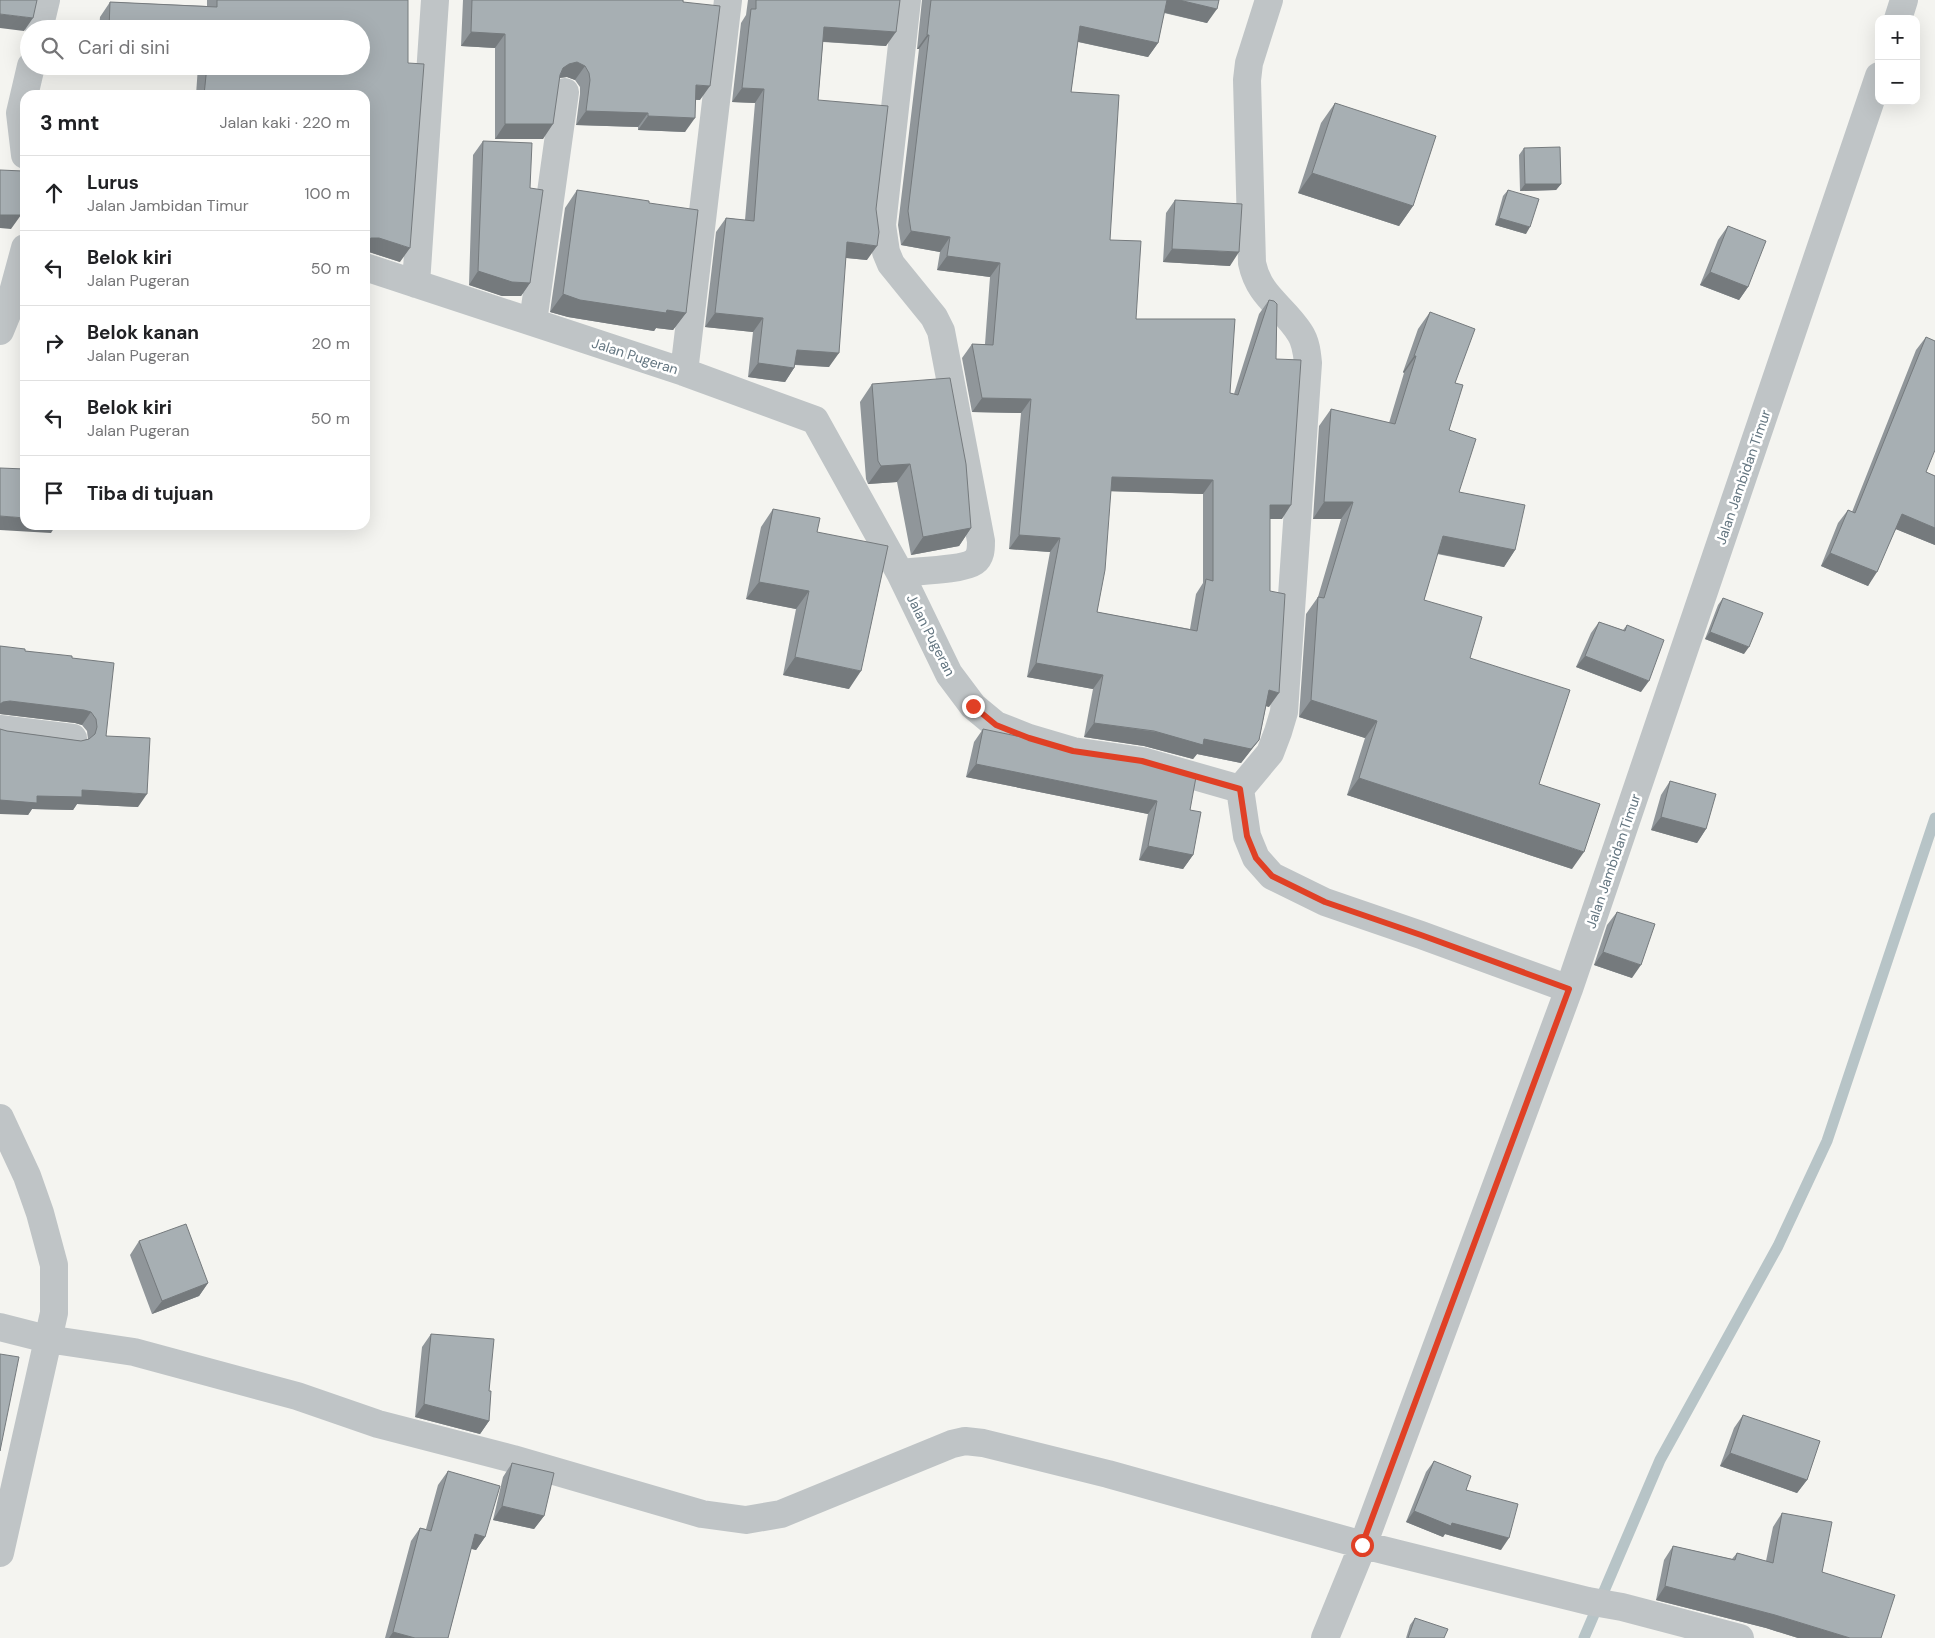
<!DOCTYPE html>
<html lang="id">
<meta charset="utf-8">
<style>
body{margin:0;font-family:"DM Sans",sans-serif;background:#f2f2f2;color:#202124}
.controls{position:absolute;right:15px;top:15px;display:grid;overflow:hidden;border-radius:10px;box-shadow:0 5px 20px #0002}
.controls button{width:45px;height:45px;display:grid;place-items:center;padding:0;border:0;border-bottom:1px solid #e0e0e0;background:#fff;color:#202124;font:25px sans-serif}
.stop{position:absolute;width:15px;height:15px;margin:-11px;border:4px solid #e04025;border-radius:50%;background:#fff}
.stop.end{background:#e04025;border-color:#fff;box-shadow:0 1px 5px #0008}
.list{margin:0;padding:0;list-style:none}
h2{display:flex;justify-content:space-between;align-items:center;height:65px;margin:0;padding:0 20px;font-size:21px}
h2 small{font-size:16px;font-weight:400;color:#757577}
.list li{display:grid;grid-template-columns:32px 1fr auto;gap:15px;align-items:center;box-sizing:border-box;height:75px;padding:0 20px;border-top:1px solid #e0e0e0}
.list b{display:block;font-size:19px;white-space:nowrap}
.list p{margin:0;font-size:16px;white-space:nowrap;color:#757577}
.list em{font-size:16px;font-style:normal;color:#757577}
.icon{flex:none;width:28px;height:28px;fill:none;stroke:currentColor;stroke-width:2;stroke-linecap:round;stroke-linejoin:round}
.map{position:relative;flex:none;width:1935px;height:1638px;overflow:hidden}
.search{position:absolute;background:#fff;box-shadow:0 5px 20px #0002;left:20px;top:20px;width:350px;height:55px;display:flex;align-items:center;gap:12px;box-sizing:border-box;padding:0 18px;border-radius:28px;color:#757577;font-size:19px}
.panel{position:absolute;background:#fff;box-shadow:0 5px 20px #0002;left:20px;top:90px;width:350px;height:440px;border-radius:15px}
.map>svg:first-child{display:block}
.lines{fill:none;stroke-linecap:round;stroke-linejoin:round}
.stream{stroke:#b7c4c7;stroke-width:11}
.street{stroke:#bfc4c6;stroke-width:28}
.wall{fill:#90969a;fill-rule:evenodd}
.shaded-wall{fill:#757a7d}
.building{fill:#a7afb3;stroke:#757a7d;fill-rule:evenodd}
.route{stroke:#e04025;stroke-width:6}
.labels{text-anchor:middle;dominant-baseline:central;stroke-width:5;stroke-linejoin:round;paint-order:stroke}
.street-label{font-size:14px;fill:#647681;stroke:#fff}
</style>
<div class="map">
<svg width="1935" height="1638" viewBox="0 0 1935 1638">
<rect width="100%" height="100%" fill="#f4f4f0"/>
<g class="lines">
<!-- stream -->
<path class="stream" d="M1584,1638L1660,1460L1778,1246L1827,1141L1935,818"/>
<!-- street -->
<path class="street" d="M1898,19L1904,0
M39,29L46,0
M25,155L20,113L31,66
M365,267L684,372L815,420L900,573L949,674L973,706L996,725L1029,738L1073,751L1142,761L1240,789L1247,836L1256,858L1272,876L1325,902L1421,935L1569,989
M416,284L435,0
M533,322L565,92
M0,331L7,314L25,248
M684,372L728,0
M900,573C915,571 963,570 974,562C981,557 981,549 981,541L941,331L934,317L891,264L886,252L882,225L907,0
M0,729L73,738
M1240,789L1270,753L1278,732L1284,712L1308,363C1307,353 1306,342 1300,333C1283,306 1259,297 1252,263L1247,80L1249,63L1269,0
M0,1118L27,1176L40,1213L54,1265V1313L0,1553
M0,1327L47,1339L134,1352L297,1396L378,1424L513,1459L702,1514L746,1520L781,1514L952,1444L965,1441L983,1443L1108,1474L1363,1545L1588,1601L1622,1607L1740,1638
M1325,1638L1363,1545L1569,989L1879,76"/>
</g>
<!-- wall -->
<path class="wall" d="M207,0H408L400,262L369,252L365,95H196L198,66H193H361V29H99L100,17L110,2L207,6Z
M463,0H683L700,100H696L685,132L638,130V127L576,125L580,94V87L575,80L567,77L559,78L543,139H495V48L461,46Z
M748,0H900L886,46L823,42L818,100L867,260L846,258L829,367L795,365L794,368L785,382L748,377L753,332L705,327L716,232L726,218L745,220L755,103L732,102L741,23L746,15Z
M922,0H1219L1207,23L1164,13L1158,43L1148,57L1078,42L1071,92L1110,240L1136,319L1230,393L1234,394L1259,314L1269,300L1276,359L1282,519H1270L1269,707L1266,706L1259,740L1241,763L1197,754L1193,759L1144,746L1084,737L1093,689L1027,677L1050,552L1009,549L1021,413L972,412L962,358L972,344H985L990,277L937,270L940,252L901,245L898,225L919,49H917ZM1111,491L1203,494V583L1196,594L1190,629L1097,612Z
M1335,103L1413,206L1399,226L1298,193L1321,123Z
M483,141L530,188V283L521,296H502L469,285L473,155Z
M1524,148L1561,184L1556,190L1520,191L1519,155Z
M577,190L649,203L686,313L673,330L656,328L654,331L568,317L550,312L565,208Z
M1508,190L1526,234L1495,225L1503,196Z
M1175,200L1230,266L1163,262L1166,213Z
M1728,226L1748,287L1739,300L1700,285L1718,240Z
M1430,312L1455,383L1449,430L1459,492L1515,550L1504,567L1437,554L1424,600L1470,658L1539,784L1572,869L1347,795L1365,738L1299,717L1306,614L1318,597L1341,519H1313L1319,426L1331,409L1389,423L1404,373L1403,372L1418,329Z
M25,335V365H23Z
M1926,337V472L1935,476V545L1896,529L1868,586L1821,566L1838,523L1848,510L1852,512L1916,350Z
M872,384L971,528L959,546L911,555L897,482L868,484L866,479L860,402Z
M773,509L817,532L849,689L783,675L796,609L746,599L761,527Z
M1723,598L1744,654L1705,639L1718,605Z
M1599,622L1623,630L1627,625L1641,692L1576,667L1591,633Z
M0,646L25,651L72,658L138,807L77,804L73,810L32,809L28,815L7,731L81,741L88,739L87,731L82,725L75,723L0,714Z
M983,729L1190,810L1193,855L1183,869L1139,860L1148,814L966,777L974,742Z
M1670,781L1706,829L1697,843L1651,830L1661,795Z
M1617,912L1632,978L1594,965L1607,925Z
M139,1241L208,1283L199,1296L152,1314L130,1255Z
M431,1334L489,1391V1421L480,1434L415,1417L422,1347Z
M1743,1415L1807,1480L1797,1493L1720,1466L1734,1428Z
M1434,1461L1466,1490L1501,1550L1445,1534L1443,1537L1406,1522L1426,1472Z
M512,1463L544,1516L534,1529L493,1520L503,1477Z
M448,1471L485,1537L476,1550L471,1549L448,1638H385L411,1541L420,1528L426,1529L438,1485Z
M1782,1513L1822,1572L1881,1638H1798L1766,1628L1656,1600L1664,1560L1673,1546L1732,1559L1737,1553L1766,1561L1773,1527Z
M1415,1618L1444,1638H1406L1410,1625Z"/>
<!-- shaded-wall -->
<path class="shaded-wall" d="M1166,0H1179L1217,9L1207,23L1158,11Z
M0,14L33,18L24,31L0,28Z
M1080,26L1158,43L1148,57L1070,40Z
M824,27L896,32L886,46L814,41Z
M471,32L505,34L495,48L461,46Z
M927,35H929L919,49H917Z
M577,62L585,66L575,80L567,77L559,78L563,68L569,64Z
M696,85L710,86L700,100L686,99Z
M742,88L764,89L755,103L732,102Z
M586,111L648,113L638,127L576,125Z
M648,116L695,118L685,132L638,130Z
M505,124H553L543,139H495Z
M1312,173L1413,206L1399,226L1298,193Z
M1525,184H1561L1556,190L1520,191Z
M0,215H21L11,229L0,228Z
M1499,218L1530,227L1526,234L1495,225Z
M911,231L950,237L940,252L901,245Z
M371,238H379L410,248L400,262L369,252H365V242Z
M847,242L877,246L867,260L837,257Z
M1172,249L1239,252L1230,266L1163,262Z
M947,256L1000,263L990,277L937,270Z
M478,271L530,283L521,296H502L469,285Z
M1710,272L1748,287L1739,300L1700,285Z
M563,294L667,310L686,313L673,330L656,328L654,331L568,317L550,312Z
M715,313L763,318L753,332L705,327Z
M797,350L839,353L829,367L787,364Z
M1414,356H1416L1404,373L1403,372Z
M758,363L794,368L785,382L748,377Z
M982,398L1031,399L1021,413L972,412Z
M910,464L897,482L868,484L881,466Z
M1112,477L1213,480L1203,494L1102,491Z
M1324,502H1353L1341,519H1313Z
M1270,505H1291L1282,519H1260Z
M1902,514L1935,528V545L1893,528Z
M0,516L25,518V525H56L51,533L0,530Z
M971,528L959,546L911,555L923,537Z
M1019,535L1060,538L1050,552L1009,549Z
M1443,536L1515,550L1504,567L1431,552Z
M1830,553L1877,572L1868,586L1821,566Z
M759,582L809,591L796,609L746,599Z
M1710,632L1749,647L1744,654L1705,639Z
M1585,656L1649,681L1641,692L1576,667Z
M795,657L861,671L849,689L783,675Z
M1036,663L1103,675L1093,689L1027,677Z
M1269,690L1279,693L1269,707L1259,704Z
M1311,700L1377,721L1365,738L1299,717Z
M10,701L84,710L91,712L82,725L75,723L0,714V704L3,702Z
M1094,723L1204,739L1259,740L1241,763L1197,754L1193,759L1144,746L1084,737Z
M976,764L1157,801L1148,814L966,777Z
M1359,778L1584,852L1572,869L1347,795Z
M82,790L147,794L138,807L77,804L73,810L32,809L28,815L0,814V800Z
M1661,817L1706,829L1697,843L1651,830Z
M1148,846L1193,855L1183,869L1139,860Z
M1603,952L1641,965L1632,978L1594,965Z
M208,1283L199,1296L152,1314L162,1301Z
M424,1404L489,1421L480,1434L415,1417Z
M1730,1453L1807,1480L1797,1493L1720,1466Z
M502,1506L544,1516L534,1529L493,1520Z
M1414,1511L1509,1538L1501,1550L1445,1534L1443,1537L1406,1522Z
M475,1534L485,1537L476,1550L466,1547Z
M1665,1586L1775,1615L1850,1638H1798L1766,1628L1656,1600Z
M393,1632L415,1638H389Z"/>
<!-- building -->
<path class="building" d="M0,0H37L33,18L0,14Z
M217,0H408V63L424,64L410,248L379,238H371L365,242V95H204L207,66H361V29H109L110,2L217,7Z
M472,0H683V2L720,6L710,86L696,85L695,118L648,116V113L586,111L590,80L589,73L585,66L577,62L569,64L563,68L560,75L553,124H505V34L471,32Z
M756,0H900L896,32L824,27L818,100L888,106L876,209L879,232L877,246L847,242L839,353L797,350L794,368L758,363L763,318L715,313L726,218L754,221L764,89L742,88L751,9H756Z
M931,0H1167L1158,43L1080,26L1071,92L1119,95L1110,240L1141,241L1136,319H1235L1230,393L1238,395L1269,300L1274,301L1277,304L1276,359L1301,360L1291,505H1270V591L1285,594L1279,693L1269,690L1259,740L1251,749L1204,739L1203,745L1154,731L1094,723L1103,675L1036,663L1060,538L1019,535L1031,399L982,398L972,344L993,345L1000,263L947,256L950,237L911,231L908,211L929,35H927ZM1112,477L1213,480V581L1206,579L1197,631L1097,612L1105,570Z
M1179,0H1219L1217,9Z
M1335,103L1436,136L1413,206L1312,173Z
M483,141L532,143L530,188L543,190L530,283L512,282L478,271Z
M1560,147L1561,184H1525L1524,148Z
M0,170L23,171L21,215H0Z
M577,190L649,201V203L698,210L686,313L667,310L666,313L580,300L563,294Z
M1508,190L1539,199L1530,227L1499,218Z
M1175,200L1242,204L1239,252L1172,249Z
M1728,226L1766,241L1748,287L1710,272Z
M1430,312L1475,329L1455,383L1463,385L1449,430L1476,439L1459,492L1525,505L1515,550L1443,536L1424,600L1482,617L1470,658L1570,690L1539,784L1600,804L1584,852L1359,778L1377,721L1311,700L1318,597L1324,598L1353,502H1324L1331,409L1395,424L1416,356H1414Z
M1926,337L1935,341V450L1926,472L1935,476V528L1902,514L1877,572L1830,553L1848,510L1855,513Z
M950,378L966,464L971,528L923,537L910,464L881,466L878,461L872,384Z
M0,468L25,469V518L0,516Z
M773,509L820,518L817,532L888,546L861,671L795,657L809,591L759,582Z
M1723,598L1763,613L1749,647L1710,632Z
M1599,622L1625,631L1627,625L1664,640L1649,681L1585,656Z
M0,646L25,649V651L72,656V658L114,663L106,736L150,738L147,794L82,790V797L37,796V803L0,800V729L7,731L81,741L89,739L95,734L97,727L96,719L91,712L84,710L10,701L3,702L0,704Z
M983,729L1031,739L1080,753L1148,763L1196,777L1190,810L1201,812L1193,855L1148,846L1157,801L976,764Z
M1670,781L1716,794L1706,829L1661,817Z
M1617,912L1655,924L1641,965L1603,952Z
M186,1224L208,1283L162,1301L139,1241Z
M431,1334L494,1339L489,1391H491L489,1421L424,1404Z
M0,1354L19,1357L0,1451Z
M1743,1415L1820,1441L1807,1480L1730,1453Z
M1434,1461L1471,1476L1466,1490L1518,1504L1509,1538L1452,1523L1451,1526L1414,1511Z
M512,1463L554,1473L544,1516L502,1506Z
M448,1471L500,1486L485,1537L475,1534L448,1638H415L393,1632L420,1528L431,1531Z
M1782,1513L1832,1522L1822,1572L1895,1595L1881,1638H1850L1775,1615L1665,1586L1673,1546L1735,1560L1737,1553L1773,1563Z
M1415,1618L1448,1629L1444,1638H1408Z"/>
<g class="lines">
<!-- route -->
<path class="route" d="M973,706L996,725L1029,738L1073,751L1142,761L1240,789L1247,836L1256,858L1272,876L1325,902L1421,935L1569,989L1362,1545"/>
</g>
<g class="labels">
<!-- street labels -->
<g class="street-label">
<text transform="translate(635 356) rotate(18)">Jalan Pugeran</text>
<text transform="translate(1743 477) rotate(-71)">Jalan Jambidan Timur</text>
<text transform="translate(931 635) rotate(63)">Jalan Pugeran</text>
<text transform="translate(1613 861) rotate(-71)">Jalan Jambidan Timur</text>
</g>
</g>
</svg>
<div class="controls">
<button>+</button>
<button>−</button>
</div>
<div class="stop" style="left:1362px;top:1545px"></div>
<div class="stop end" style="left:973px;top:706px"></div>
<div class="search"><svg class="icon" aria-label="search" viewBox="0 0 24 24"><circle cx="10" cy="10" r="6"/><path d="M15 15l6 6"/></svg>Cari di sini</div>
<section class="panel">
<h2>3 mnt<small>Jalan kaki · 220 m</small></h2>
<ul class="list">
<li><svg class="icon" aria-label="ahead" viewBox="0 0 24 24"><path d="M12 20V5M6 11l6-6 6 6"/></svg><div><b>Lurus</b><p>Jalan Jambidan Timur</p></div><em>100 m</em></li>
<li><svg class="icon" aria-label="left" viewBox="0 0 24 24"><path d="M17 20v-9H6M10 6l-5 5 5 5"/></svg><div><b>Belok kiri</b><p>Jalan Pugeran</p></div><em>50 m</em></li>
<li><svg class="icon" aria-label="right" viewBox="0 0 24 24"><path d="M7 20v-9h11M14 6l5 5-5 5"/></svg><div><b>Belok kanan</b><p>Jalan Pugeran</p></div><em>20 m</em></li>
<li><svg class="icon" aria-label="left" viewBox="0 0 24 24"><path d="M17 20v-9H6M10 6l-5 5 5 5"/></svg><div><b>Belok kiri</b><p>Jalan Pugeran</p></div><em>50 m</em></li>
<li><svg class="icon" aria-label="arrive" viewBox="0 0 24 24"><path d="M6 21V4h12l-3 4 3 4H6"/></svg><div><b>Tiba di tujuan</b></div></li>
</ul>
</section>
</div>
